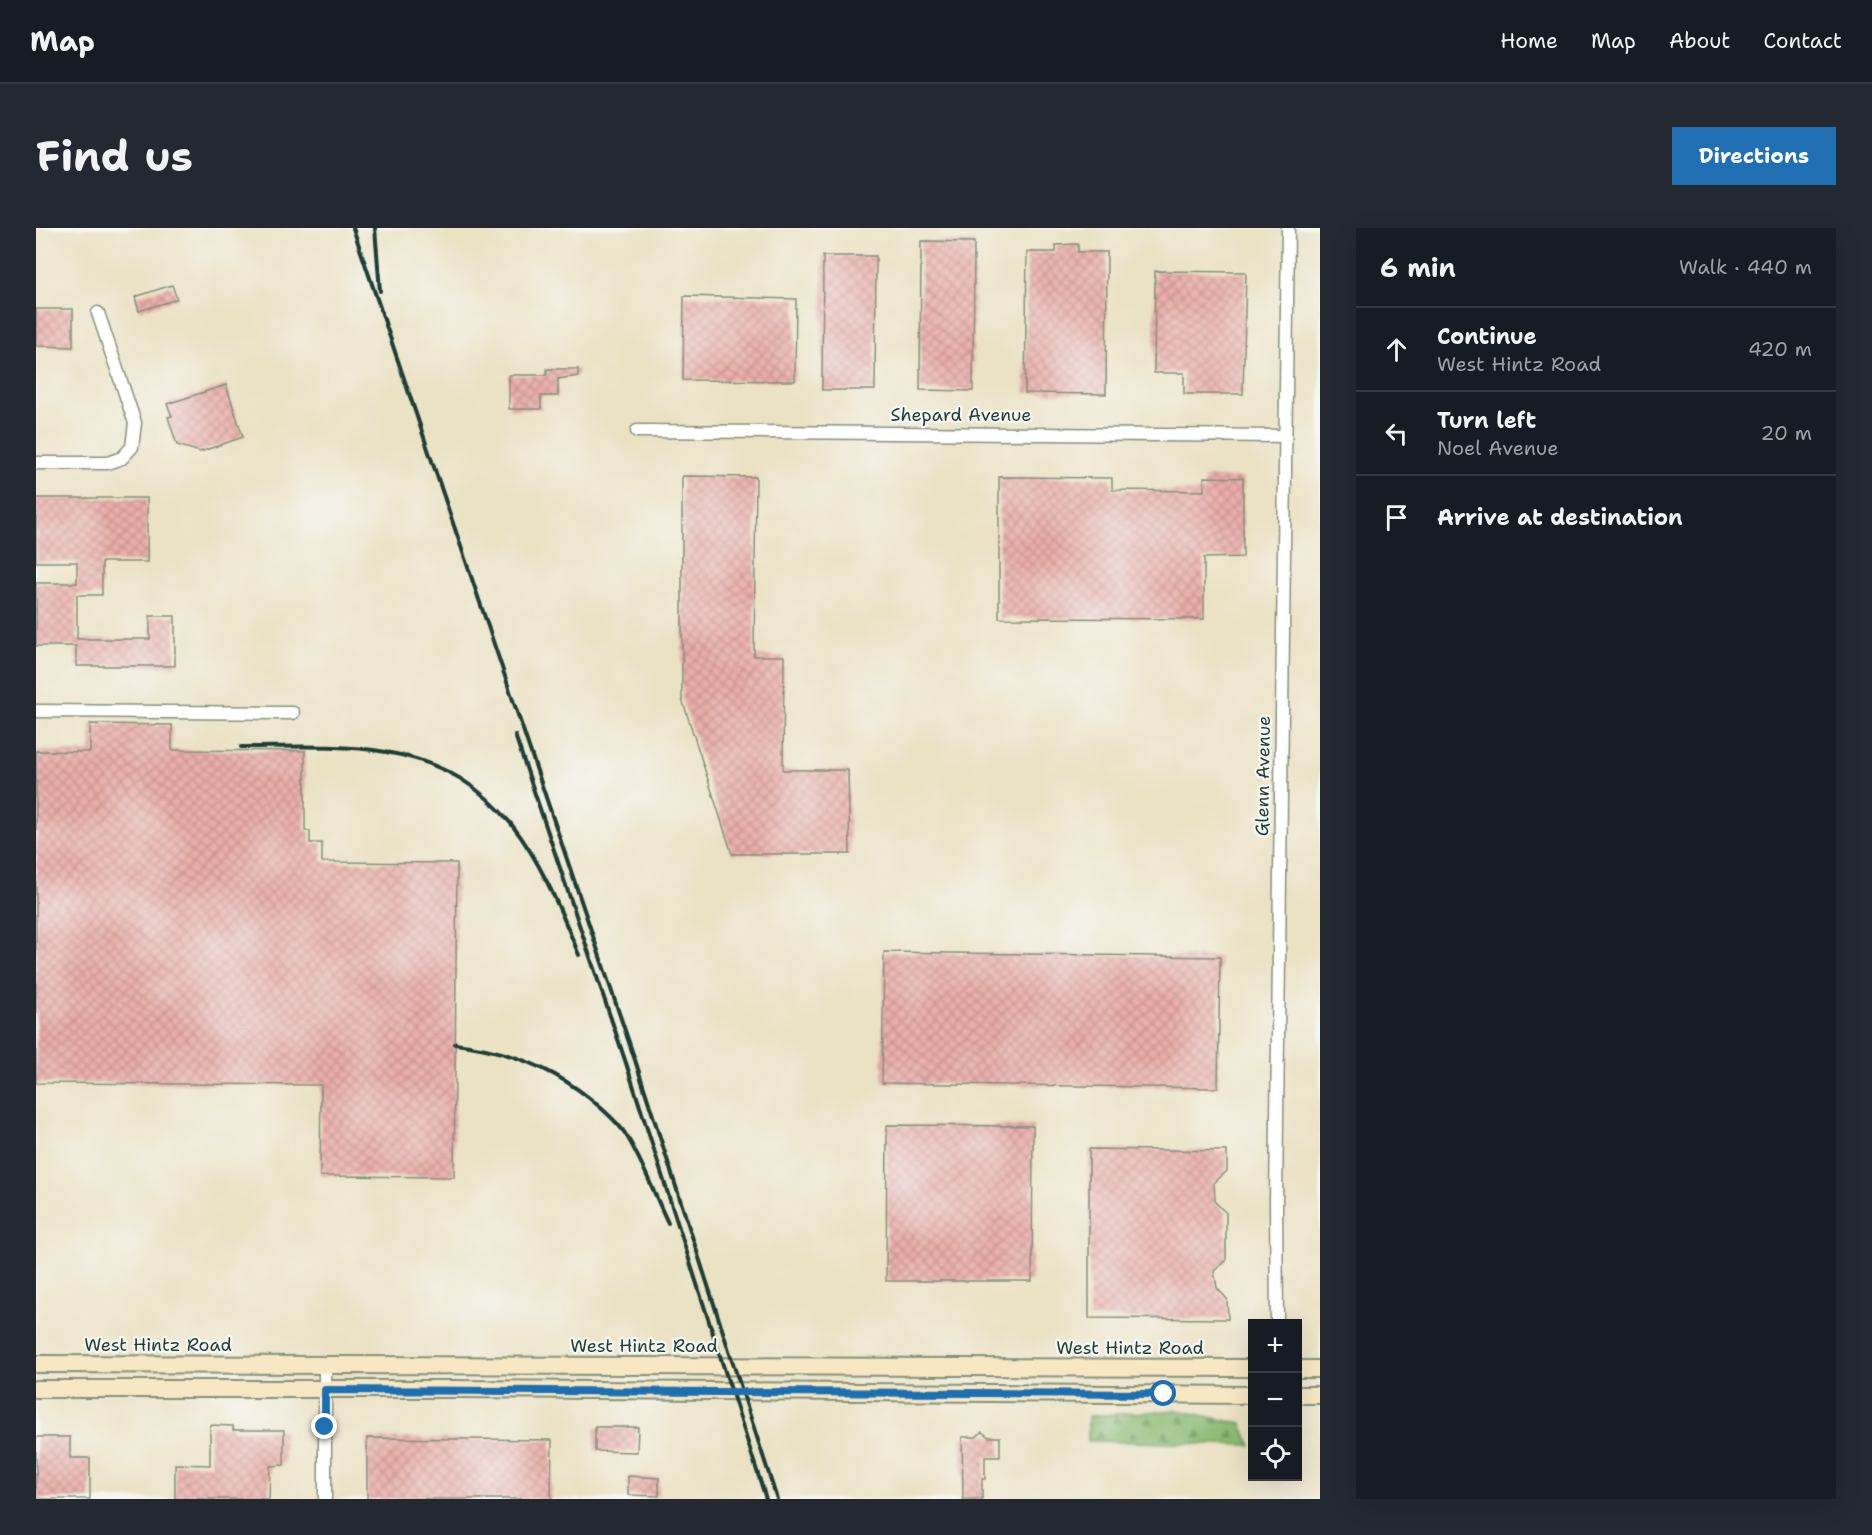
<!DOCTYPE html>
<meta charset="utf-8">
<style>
body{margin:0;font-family:"Shantell Sans",sans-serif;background:#242831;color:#f1f3f6}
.controls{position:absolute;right:18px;bottom:18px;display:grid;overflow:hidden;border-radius:0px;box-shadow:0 6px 24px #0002}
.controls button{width:54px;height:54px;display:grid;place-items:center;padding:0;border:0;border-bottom:2px solid #363941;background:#171b24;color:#f1f3f6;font:30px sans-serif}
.stop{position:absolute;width:18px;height:18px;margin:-14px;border:4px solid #1f6fb2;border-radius:50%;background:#fff}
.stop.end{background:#1f6fb2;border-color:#fff;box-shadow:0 2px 6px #0008}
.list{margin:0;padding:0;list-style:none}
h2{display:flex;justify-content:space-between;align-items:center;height:78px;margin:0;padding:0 24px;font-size:26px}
h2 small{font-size:20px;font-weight:400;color:#9ea1a6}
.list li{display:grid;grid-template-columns:39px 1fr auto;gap:18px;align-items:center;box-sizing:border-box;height:84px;padding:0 24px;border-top:2px solid #363941}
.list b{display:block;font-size:22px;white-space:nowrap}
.list p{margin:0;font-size:20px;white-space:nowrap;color:#9ea1a6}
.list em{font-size:20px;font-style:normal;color:#9ea1a6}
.icon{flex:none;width:33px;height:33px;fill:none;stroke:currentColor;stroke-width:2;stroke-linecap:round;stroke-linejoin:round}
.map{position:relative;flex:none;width:1284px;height:1271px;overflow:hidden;border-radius:0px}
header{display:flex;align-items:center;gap:36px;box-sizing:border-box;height:84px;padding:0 30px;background:#171b24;border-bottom:2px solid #363941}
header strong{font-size:28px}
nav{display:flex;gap:33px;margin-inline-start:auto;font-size:21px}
.intro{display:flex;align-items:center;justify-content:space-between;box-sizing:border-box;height:144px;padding:0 36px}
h1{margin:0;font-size:42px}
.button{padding:15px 27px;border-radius:0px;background:#1f6fb2;color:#fff;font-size:21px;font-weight:700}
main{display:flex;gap:36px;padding:0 36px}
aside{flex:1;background:#171b24;border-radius:0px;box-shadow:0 6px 24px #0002}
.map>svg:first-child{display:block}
.forest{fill:url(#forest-firs);stroke:#557c54;stroke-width:1.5}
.building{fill:url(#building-cross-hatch)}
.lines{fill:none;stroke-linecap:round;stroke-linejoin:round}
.minor-casing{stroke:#85907c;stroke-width:15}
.secondary-casing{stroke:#85907c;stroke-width:20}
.minor{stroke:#fff;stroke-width:12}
.secondary{stroke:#f7e8c3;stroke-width:16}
.rail{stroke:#1f3d34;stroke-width:4}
.route{stroke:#1f6fb2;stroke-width:8}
.labels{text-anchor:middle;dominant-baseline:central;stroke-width:4.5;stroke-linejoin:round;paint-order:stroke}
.street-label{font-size:18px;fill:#1f3d34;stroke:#f6f6f2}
</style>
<header>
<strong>Map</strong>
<nav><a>Home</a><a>Map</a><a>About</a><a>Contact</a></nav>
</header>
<div class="intro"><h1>Find us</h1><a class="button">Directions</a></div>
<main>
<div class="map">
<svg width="1284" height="1271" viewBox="0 0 1284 1271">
<defs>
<pattern id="forest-firs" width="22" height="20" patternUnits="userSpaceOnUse" patternTransform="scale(1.5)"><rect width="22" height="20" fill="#8bbb73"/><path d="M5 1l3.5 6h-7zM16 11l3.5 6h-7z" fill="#71995f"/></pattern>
<pattern id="building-cross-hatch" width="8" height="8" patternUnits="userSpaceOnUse" patternTransform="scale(1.5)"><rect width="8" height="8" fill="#ecafaa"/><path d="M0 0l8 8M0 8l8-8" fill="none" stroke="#bf908b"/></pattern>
</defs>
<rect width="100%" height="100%" fill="#f6f6f2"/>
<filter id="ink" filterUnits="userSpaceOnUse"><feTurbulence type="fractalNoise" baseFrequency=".0167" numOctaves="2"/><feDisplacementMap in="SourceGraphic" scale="12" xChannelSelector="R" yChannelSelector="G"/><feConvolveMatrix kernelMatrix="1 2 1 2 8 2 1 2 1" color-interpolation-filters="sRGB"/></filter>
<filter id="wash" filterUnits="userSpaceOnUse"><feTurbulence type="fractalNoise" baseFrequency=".008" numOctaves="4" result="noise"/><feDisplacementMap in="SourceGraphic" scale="24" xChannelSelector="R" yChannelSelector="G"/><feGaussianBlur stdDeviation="1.35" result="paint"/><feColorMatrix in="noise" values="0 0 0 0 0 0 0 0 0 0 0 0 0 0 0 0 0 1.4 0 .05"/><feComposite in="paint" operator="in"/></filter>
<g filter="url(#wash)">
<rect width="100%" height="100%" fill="#ebe2c4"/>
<!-- forest -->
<path class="forest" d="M1142,1182L1206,1196L1215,1217L1052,1213V1188Z"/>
<g id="blocks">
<!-- building -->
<path class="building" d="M885,13L938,14L937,163L884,162Z
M1042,16V24H1071L1070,166L989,165L991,24H1020V17Z
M787,28H840L839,162H786Z
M1119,43L1210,44L1207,166H1148V145H1118Z
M136,57L141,71L103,83L99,69Z
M648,68L760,71L759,153L647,152Z
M0,81H37V119L0,118Z
M511,141H542V148L522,151V168H505V181H473V147H511Z
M190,157L207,209L164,224L141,217L132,189L136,188L131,176Z
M646,248L720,249L718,428H748L747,542H812L814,626H696L646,471Z
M963,249L1076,250V262L1168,263V249L1207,250V329L1168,330V391L963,390Z
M0,270H111V334H66V367H41V411H114V388H139V438H40V418H0V355H41V334H0Z
M54,496L136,497V522L269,523V603H274V615H286V634L421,635L418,949L284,948L285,857L0,855V523L54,524Z
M848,724L1184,729L1182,860L846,855Z
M851,897L997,898L996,1053H850Z
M1053,921L1191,923V943L1178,955L1179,974L1190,985V1033L1178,1043L1181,1060L1191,1071L1192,1091L1053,1090Z
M174,1197L197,1198V1202H248V1237L234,1238L233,1271H139V1236L174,1237Z
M559,1199H602L601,1224L559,1223Z
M946,1204L953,1209H964V1229H949V1251H946V1271H927L926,1209H940Z
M0,1209H34V1230H54V1271H0Z
M331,1210L516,1212L515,1271H331Z
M592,1248L623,1250V1268L592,1267Z"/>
</g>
</g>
<g filter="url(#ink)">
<use href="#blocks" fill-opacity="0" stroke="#85907c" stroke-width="1.5"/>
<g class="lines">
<defs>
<path id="minor" d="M601,203L1249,208
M0,235H72L86,230L96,219L99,195L62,85
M0,483L257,485
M1241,1096L1240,973L1252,0
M289,1271V1138"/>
<path id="secondary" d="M0,1136L1216,1140
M1262,1141H1284
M0,1161H417L1216,1167
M1262,1167H1284"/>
</defs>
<!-- minor casing -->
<use href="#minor" class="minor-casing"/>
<!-- secondary casing -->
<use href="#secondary" class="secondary-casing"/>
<!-- minor -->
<use href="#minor" class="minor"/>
<!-- secondary -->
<use href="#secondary" class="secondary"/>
<!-- rail -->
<path class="rail" d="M317,0L599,832L741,1271
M339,0L344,63
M479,507L590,835L730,1271
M205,519C252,519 303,516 350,524C467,544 503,629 543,727
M419,816C473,822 524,843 565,880C574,888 584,897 590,907C606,932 619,968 632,995"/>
</g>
</g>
<g class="lines" filter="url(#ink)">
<!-- route -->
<path class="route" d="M289,1199V1162L1128,1166"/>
</g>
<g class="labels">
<!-- street labels -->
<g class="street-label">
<text x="925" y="187">Shepard Avenue</text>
<text transform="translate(1227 548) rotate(-89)">Glenn Avenue</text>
<text x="122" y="1117">West Hintz Road</text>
<text x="608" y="1118">West Hintz Road</text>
<text x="1094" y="1120">West Hintz Road</text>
</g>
</g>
</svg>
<div class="controls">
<button>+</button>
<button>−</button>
<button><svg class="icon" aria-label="locate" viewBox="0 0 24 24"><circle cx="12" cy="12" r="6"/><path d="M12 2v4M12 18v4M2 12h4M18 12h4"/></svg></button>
</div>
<div class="stop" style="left:1128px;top:1166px"></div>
<div class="stop end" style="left:289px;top:1199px"></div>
</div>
<aside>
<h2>6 min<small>Walk · 440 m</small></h2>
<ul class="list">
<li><svg class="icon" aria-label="ahead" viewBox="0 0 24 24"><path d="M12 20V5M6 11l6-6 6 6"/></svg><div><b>Continue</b><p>West Hintz Road</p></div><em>420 m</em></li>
<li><svg class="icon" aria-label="left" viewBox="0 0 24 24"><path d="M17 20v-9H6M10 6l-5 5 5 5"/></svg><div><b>Turn left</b><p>Noel Avenue</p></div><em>20 m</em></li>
<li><svg class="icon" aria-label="arrive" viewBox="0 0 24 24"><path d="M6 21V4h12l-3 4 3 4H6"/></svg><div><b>Arrive at destination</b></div></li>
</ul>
</aside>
</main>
